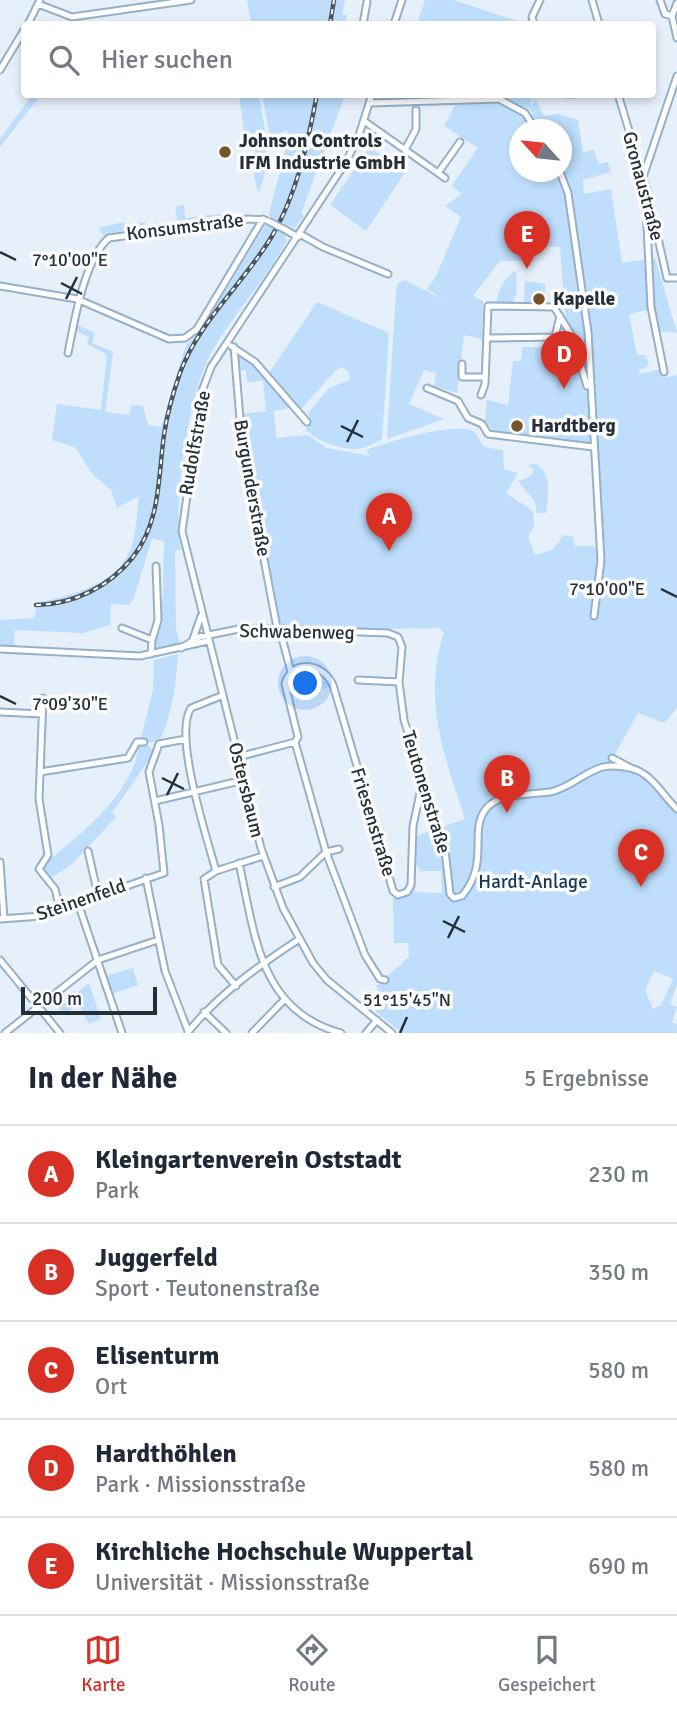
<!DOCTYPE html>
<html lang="de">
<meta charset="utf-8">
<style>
body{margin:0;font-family:Signika,sans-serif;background:#f6f6f7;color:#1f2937}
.compass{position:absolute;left:509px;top:119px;width:63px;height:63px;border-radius:50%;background:#fff;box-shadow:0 4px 10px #0003;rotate:297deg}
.scale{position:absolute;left:21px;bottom:18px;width:136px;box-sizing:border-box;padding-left:7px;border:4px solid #242f39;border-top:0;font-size:19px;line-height:24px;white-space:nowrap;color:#242f39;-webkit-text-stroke:5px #fcfcfc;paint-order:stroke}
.you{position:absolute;left:306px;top:684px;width:24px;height:24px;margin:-18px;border:5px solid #fff;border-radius:50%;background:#1a73e8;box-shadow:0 0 0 10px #1a73e833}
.badge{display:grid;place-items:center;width:46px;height:46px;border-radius:50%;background:#d93025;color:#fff;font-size:23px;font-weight:700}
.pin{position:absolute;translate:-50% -58px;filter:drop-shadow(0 2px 4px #0008)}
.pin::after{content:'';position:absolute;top:37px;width:24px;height:21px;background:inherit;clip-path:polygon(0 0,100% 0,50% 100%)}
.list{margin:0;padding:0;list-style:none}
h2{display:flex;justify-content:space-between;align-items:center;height:91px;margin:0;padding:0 28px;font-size:30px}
h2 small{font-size:23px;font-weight:400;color:#747a83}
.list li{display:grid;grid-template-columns:46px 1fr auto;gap:21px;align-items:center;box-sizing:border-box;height:98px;padding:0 28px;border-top:2px solid #e0e1e3}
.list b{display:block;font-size:26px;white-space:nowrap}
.list p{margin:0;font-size:23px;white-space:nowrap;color:#747a83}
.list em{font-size:23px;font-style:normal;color:#747a83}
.icon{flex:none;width:38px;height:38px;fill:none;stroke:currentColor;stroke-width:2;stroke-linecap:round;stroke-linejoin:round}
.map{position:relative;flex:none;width:677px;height:1033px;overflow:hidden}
.search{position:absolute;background:#fff;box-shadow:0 4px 10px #0003;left:21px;right:21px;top:21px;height:77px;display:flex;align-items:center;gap:18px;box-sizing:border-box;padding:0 24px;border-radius:7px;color:#747a83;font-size:26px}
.sheet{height:581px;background:#fff}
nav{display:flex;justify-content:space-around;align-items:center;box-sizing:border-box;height:98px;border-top:2px solid #e0e1e3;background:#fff;font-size:19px;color:#747a83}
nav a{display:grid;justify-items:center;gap:4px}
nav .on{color:#d93025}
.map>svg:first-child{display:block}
.green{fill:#bedefc;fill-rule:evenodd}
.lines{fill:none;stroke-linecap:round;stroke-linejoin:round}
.minor-casing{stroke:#95b0c9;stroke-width:9}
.minor{stroke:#fff;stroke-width:5}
.rail-casing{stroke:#4b5661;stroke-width:4.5}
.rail{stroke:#fcfcfc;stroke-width:2;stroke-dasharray:5;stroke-linecap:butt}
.minor-bridge-casing{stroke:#95b0c9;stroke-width:9;stroke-linecap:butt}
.minor-bridge{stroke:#fff;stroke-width:5}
.ticks{fill:none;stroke:#242f39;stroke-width:2.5}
.poi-dot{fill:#74552b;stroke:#fcfcfc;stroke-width:2.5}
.labels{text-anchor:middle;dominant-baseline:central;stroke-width:7;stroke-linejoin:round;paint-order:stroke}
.poi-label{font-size:19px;font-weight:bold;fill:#242f39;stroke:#fcfcfc;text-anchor:start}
.street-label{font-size:19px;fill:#242f39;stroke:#fcfcfc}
.park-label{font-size:19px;fill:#133857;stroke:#fcfcfc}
.ticks-label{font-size:18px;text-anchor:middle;fill:#242f39;stroke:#fcfcfc;stroke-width:7;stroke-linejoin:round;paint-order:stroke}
</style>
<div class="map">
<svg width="677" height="1033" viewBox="0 0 677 1033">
<rect width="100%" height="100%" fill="#e5f0fb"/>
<!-- green -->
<path class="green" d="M247,0H345L342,15H347L345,24H251Z
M425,0H454L526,24H417Z
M32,95H41L0,147V139Z
M239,95H259C264,128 274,161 258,193L254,176L257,153L245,139Z
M262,95H345L301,213L304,216L294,228L269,216C274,186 286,161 288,130L270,137Z
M411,95H532L531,106L535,98L544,116L559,114L578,120L583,152L594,150L599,164L608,162L611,172L583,180L584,194L611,189L622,263L655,258L677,333L658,331L653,309L629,314L637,355H646L649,366L639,370L640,374L660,369L662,378L677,375V708L664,723L638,713L614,756L644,769L655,780L652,785L677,812V985L670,1004L677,1007L672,1022L677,1025V1033H402L375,1011L386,1003L376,986L409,957L408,943H394L393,898H402L410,894L416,867L415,892L442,893L441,871H420L416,863V836L465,819C444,754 422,701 444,632L439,628L333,630L278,626L240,414L266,411L263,381L247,382L246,370H238V355L251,363L290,408L274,411L276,438L307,435L327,448L370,456L366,450C385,443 460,419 475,433C479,437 480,443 484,447L503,450L504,469L518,473L506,493L533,511L534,526L528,537L535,555L552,550L564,535L573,537L575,546H593L602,552L603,527L595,444L591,439L589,444L504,432L491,429L485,420L487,400L508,405L513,361H521L522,347H555L558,364L569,365L560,247L526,246L525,261H500L473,296L483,301L482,339L464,335L457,393L434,386L436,373L424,370L409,404L444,419L387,439L396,291L398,283L405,280L444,300L427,289L437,274L461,217L445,206L462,194L452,186L478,148L444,126L456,103C486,102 516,100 533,129L520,130V172H562V130L538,129L531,110L493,95L410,98ZM654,971L673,979L661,1005L653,1009L645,990Z
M370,147L406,171L366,231L330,205Z
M184,205L185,218L229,213L225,217L178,222L175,207Z
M124,222L125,224L145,222V224L104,236L98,228Z
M266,224L284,234L287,240C266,279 235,312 212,351C189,391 172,504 181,549L175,551L176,628L180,644L155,648L163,596L164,541L152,539L134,597L129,605L111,604L110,625L83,633L15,630L14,646L0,645V620L34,618L37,603C67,596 107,587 125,560C137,543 136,516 139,496L117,508L111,490L93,475L75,447L52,440L57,404L101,410L107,355L87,344L89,337L76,331L74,338L76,324L95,333L92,343L113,352L105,412L129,415L131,405L143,406L148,425L161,427L186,345L202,330Z
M516,271L517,295L514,296L513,304H496C498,292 504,276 516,271Z
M525,281L545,284V303H524Z
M317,302L389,333L382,439C374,443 363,450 354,449C339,449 315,440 305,429L311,423L308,413L329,388L350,380L348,371L341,367L336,370L302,408L298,407L269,373Z
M536,464C553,474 548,496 546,513H537L535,502L518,481L531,476L534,470L528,465Z
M178,654C176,685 173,709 161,738L151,743L141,738L153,690L154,660Z
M310,670L325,676L330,687L292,697L290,684L293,677Z
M139,745L150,746L153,754L112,813L116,817L71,865L49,879L42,865C74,841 119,804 134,765C136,760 137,752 139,745Z
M133,968L138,985L112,994L106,976Z
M89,983L101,1019L89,1024L78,1004L64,1015L58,1008Z"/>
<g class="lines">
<defs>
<path id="minor" d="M592,0L599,24
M660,0L665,14L672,16
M677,3L672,16L677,38
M38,4L72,17L191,0
M28,24L40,0
M363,24L367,2
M394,24L402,0
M534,24L532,17L540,0
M0,70L24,30
M372,94L359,135L346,162L211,367L202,391L182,531L261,848L283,908L313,963L327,980L392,1033
M567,94H575
M618,94L648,194L667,278H677
M370,103L499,99L525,113L536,130
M364,121L438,173
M405,150L416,129V110
M560,172L568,193L588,332L601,560L594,616
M643,177L677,76
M445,178L438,173L460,142
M645,186L651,307L664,372
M284,229L298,237
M300,234L323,247L388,274
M0,286L77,299L169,339L185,338L197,329L263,219
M487,338L555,337L560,316
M231,346L255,362L307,422
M234,347L242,443L277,628
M68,353C74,323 84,259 109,238L248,219L265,220
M462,364V377H485
M427,388L458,401L468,418L482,424L488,434L593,447
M481,395L485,384L488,306L554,307L572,336L587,386
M122,628L152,640L151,654
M280,630L291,672
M193,639L201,616
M152,640L158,620L156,566
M181,648L199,637L244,628L388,633L398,637L402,647L399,682L404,720L445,850L450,894L454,898L462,896C490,862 469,833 485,810C498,792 530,795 550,792C570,788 584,772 603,767C611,765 621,766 630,768C651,772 663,796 677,809
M0,649L140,656L208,641
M358,680L399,682
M43,698L39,799L48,855L39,869L55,889L60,909
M0,712L42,714
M295,742L298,737L285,684C292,658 323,663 333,685L360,776L366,813L381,848L393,891L398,895L407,892L411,885L413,826L422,784
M295,742L326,852L365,955L380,979L385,980
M238,757L295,742
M612,758L631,768
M40,772L128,758L137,742H144
M155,801L244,780
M88,851L98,895
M0,862L4,919
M239,863C255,934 259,1011 341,1033
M216,871C207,838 173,735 191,708L221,696
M146,878L165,971L188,1031
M274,887L300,877L326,852L339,849
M78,903L122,1033
M0,919L41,916L164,873L159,825L149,772L159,744L186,739
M0,960L60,1033
M236,986L218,965L204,879L216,871L263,856
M204,1012L226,1033
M188,1032C218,995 258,966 298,940
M5,1033L98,960L158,940
M252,1033L285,999
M366,1033L377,1020"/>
</defs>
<!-- minor casing -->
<use href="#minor" class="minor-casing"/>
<!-- minor -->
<use href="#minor" class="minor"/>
<defs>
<path id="rail" d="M330,24L334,0
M36,605C74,604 109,587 133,557C161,521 158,477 164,435C167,414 173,393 180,373C199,321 244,283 272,236C297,194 308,142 317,94"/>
</defs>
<!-- rail casing -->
<use href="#rail" class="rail-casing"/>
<!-- rail -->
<use href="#rail" class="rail"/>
<defs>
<path id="minor-bridge" d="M268,221L284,229"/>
</defs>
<!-- minor-bridge casing -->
<use href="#minor-bridge" class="minor-bridge-casing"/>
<!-- minor-bridge -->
<use href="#minor-bridge" class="minor-bridge"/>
</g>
<!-- ticks -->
<path class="ticks" d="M0,252L16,260M61,283L82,294M66,299L77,277M341,426L363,437M347,442L358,420M661,589L677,597M0,696L16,704M162,778L184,789M167,795L178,773M443,921L465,932M448,938L459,916M400,1033L407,1017"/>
<!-- markers -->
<g class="poi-dot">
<circle cx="225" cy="152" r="7"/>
<circle cx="539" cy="299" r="7"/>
<circle cx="517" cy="426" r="7"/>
</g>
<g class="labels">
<!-- poi labels -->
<g class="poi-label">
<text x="239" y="141">Johnson Controls<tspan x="239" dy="22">IFM Industrie GmbH</tspan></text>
<text x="553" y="299">Kapelle</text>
<text x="531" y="426">Hardtberg</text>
</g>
<!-- street labels -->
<g class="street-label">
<text transform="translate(643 186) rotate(75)">Gronaustraße</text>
<text transform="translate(185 227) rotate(-7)">Konsumstraße</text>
<text transform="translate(195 443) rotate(-80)">Rudolfstraße</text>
<text transform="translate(252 488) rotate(80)">Burgunderstraße</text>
<text transform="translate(297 632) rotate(1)">Schwabenweg</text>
<text transform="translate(246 790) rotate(76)">Ostersbaum</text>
<text transform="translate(426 792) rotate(73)">Teutonenstraße</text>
<text transform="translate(373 822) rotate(73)">Friesenstraße</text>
<text transform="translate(81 900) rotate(-19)">Steinenfeld</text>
</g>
<!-- park labels -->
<g class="park-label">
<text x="533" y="882">Hardt-Anlage</text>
</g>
</g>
<g class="ticks-label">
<text x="70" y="266">7°10'00"E</text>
<text x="607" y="595">7°10'00"E</text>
<text x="70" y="710">7°09'30"E</text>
<text x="407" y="1006">51°15'45"N</text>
</g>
</svg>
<svg class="compass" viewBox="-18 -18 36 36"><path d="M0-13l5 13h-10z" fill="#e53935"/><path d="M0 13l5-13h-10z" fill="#747a83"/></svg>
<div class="scale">200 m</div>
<div class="you"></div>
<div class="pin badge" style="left:389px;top:551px">A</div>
<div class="pin badge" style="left:507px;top:813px">B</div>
<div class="pin badge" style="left:641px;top:887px">C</div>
<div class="pin badge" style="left:564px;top:389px">D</div>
<div class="pin badge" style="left:527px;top:269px">E</div>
<div class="search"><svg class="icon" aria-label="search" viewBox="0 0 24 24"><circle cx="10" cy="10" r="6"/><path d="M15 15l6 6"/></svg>Hier suchen</div>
</div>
<section class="sheet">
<h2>In der Nähe<small>5 Ergebnisse</small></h2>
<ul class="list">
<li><span class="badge">A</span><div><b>Kleingartenverein Oststadt</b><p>Park</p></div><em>230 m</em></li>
<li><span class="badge">B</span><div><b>Juggerfeld</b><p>Sport · Teutonenstraße</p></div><em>350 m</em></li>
<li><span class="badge">C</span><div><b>Elisenturm</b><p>Ort</p></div><em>580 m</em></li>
<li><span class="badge">D</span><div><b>Hardthöhlen</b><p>Park · Missionsstraße</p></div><em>580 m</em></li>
<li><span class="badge">E</span><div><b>Kirchliche Hochschule Wuppertal</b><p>Universität · Missionsstraße</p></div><em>690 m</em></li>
</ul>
</section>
<nav>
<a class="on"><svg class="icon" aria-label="map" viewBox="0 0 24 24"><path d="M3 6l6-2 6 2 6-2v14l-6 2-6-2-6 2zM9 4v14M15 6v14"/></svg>Karte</a>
<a><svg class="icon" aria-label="directions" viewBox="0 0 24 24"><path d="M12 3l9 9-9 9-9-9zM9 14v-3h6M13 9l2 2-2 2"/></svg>Route</a>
<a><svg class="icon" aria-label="saved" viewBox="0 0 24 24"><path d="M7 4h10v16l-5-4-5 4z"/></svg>Gespeichert</a>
</nav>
